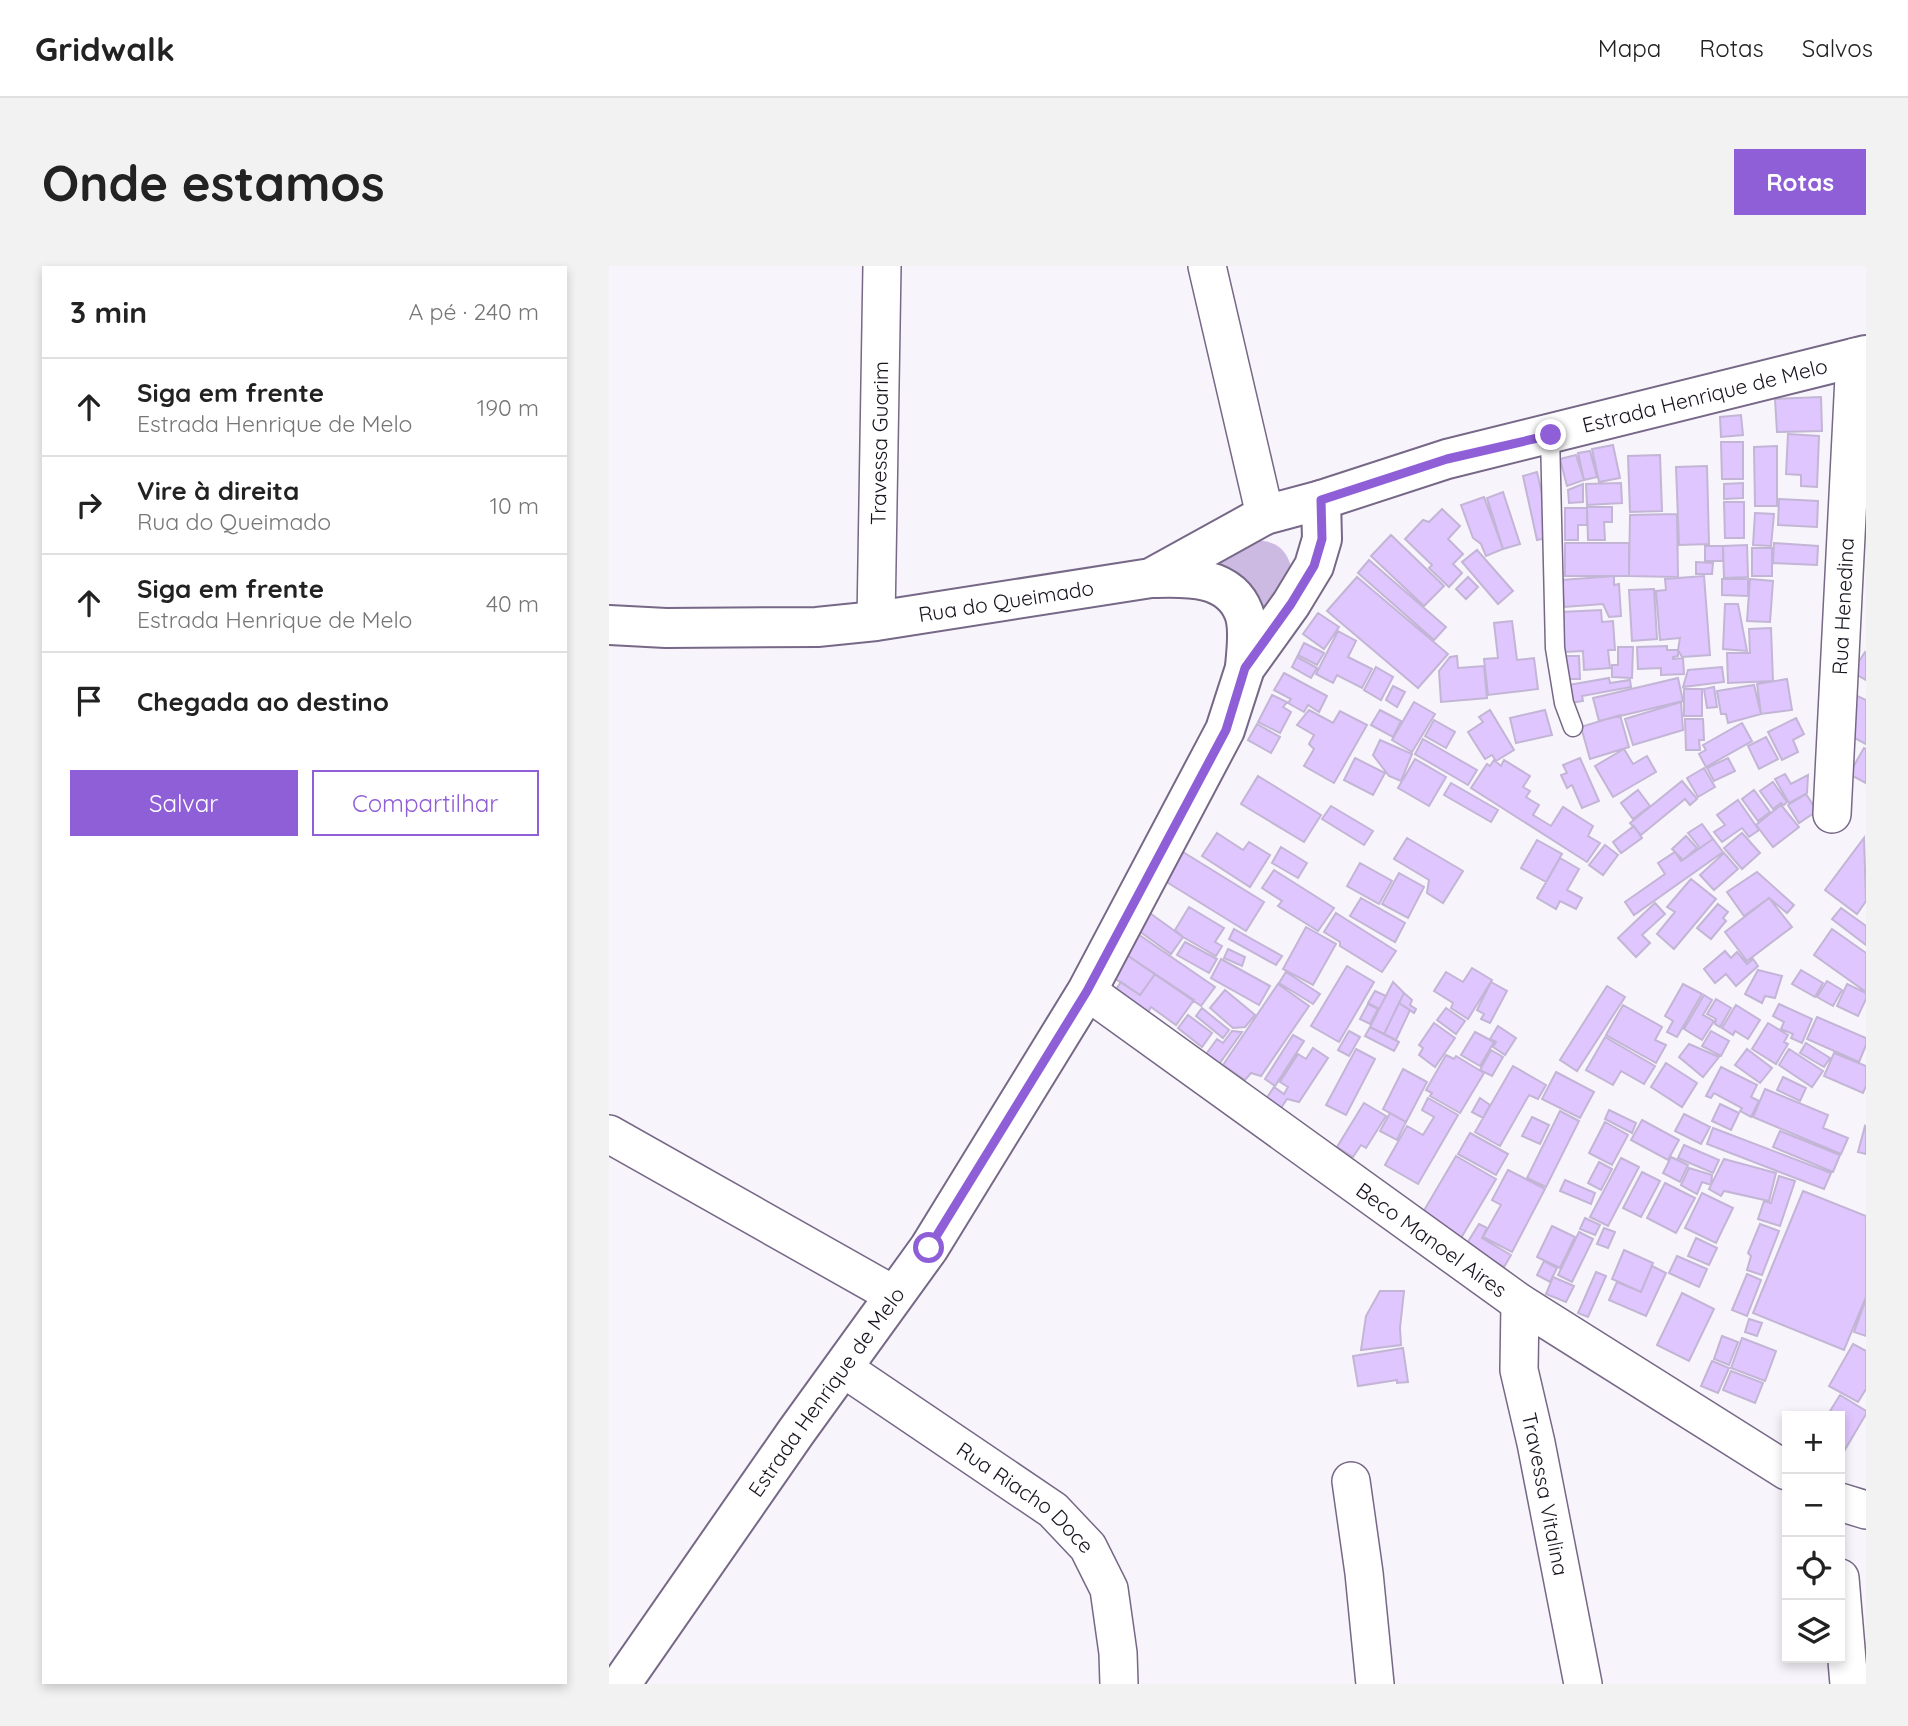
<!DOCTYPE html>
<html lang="pt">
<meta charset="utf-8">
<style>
body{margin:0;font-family:Quicksand,sans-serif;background:#f2f2f2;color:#222}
.controls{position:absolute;right:21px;bottom:21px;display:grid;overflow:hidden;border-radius:0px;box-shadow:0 4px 10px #0003}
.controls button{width:63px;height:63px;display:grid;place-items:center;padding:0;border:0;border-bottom:2px solid #e0e0e0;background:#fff;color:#222;font:35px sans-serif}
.stop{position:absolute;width:21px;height:21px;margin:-16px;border:5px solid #8f5fd8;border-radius:50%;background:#fff}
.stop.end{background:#8f5fd8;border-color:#fff;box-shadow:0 2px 7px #0008}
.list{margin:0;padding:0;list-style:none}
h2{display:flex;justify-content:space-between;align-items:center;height:91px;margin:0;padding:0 28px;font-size:30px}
h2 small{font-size:23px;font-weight:400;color:#767676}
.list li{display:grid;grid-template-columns:46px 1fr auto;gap:21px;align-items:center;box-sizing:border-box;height:98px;padding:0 28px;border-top:2px solid #e0e0e0}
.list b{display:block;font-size:26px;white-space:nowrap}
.list p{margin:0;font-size:23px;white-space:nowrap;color:#767676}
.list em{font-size:23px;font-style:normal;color:#767676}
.actions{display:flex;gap:14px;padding:21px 28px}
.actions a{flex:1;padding:16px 0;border:2px solid #8f5fd8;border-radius:0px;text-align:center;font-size:24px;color:#8f5fd8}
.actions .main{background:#8f5fd8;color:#fff}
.icon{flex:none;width:38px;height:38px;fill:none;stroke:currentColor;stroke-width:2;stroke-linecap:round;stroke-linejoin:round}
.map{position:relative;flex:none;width:1257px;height:1418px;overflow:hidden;border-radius:0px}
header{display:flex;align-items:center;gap:42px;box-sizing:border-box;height:98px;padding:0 35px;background:#fff;border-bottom:2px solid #e0e0e0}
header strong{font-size:33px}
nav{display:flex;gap:38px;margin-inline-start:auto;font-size:24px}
.intro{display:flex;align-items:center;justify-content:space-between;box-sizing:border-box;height:168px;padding:0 42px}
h1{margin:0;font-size:49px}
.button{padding:18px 32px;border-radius:0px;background:#8f5fd8;color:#fff;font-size:24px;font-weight:700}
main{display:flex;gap:42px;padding:0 42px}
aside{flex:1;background:#fff;border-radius:0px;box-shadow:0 4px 10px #0003}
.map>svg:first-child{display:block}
.green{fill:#cdbae3}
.building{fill:#e0c6fe;stroke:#c3b5d5;stroke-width:2}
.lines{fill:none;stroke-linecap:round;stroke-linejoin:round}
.lane-casing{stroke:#766886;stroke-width:21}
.street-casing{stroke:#766886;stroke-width:40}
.secondary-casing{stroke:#766886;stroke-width:42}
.lane{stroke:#fff;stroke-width:18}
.street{stroke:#fff;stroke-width:37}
.secondary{stroke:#fff;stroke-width:38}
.route{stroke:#8f5fd8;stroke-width:9}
.labels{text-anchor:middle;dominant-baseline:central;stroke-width:5;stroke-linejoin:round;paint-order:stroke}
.street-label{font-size:21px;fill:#19131f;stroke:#fff}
</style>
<header>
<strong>Gridwalk</strong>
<nav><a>Mapa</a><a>Rotas</a><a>Salvos</a></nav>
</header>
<div class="intro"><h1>Onde estamos</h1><a class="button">Rotas</a></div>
<main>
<aside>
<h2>3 min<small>A pé · 240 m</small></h2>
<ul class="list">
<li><svg class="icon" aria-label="ahead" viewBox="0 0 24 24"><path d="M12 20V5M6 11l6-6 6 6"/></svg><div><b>Siga em frente</b><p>Estrada Henrique de Melo</p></div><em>190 m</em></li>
<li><svg class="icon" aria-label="right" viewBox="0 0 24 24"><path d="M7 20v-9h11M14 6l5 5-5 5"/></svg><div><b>Vire à direita</b><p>Rua do Queimado</p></div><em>10 m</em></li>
<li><svg class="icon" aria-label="ahead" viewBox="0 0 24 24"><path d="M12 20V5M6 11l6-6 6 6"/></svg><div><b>Siga em frente</b><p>Estrada Henrique de Melo</p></div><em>40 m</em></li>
<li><svg class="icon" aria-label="arrive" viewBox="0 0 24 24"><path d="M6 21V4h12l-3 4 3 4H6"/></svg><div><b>Chegada ao destino</b></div></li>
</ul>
<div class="actions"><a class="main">Salvar</a><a>Compartilhar</a></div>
</aside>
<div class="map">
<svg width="1257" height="1418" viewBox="0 0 1257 1418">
<rect width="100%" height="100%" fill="#f7f4fb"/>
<!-- green -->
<path class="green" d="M642,273C673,276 678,284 686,313L662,355L594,290Z"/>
<!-- building -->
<path class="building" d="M1212,131L1213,165L1168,166L1166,133Z
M1132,149L1134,169L1112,171L1111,151Z
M1179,168L1210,170L1208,221L1192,220V209L1177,208Z
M1112,176H1134V213H1113Z
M1004,179L1011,212L990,216L983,183Z
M1168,180V240H1146L1145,181Z
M981,185L988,211L975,214L969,187Z
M967,189L975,214L958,220L951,193Z
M1051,189L1053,245L1021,246L1019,190Z
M1098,200L1100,278L1070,279L1067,201Z
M928,206L943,271L928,274L914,210Z
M1012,217L1013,237L978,239L977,218Z
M1134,217V232L1115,233V218Z
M974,218V236L960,237L959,224Z
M894,226L911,278L894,283L878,232Z
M875,231L894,283L877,290L872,278L864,272L852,239Z
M1170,233L1209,235L1208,261L1169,259Z
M1115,236H1135V272H1116Z
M978,241H1003V256H995L996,274H979Z
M956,242H978V259H969V274H956Z
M833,243L851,260L839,273L854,288L844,298L853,307L840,321L820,302L823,299L796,273L814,254L820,256Z
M1146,247L1165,248L1162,280L1144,279Z
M1068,248L1069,311L1020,310L1021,249Z
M782,269L835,320L815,340L762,290Z
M956,277H1020V310H956Z
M1165,277L1209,280L1208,299L1164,297Z
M1138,279L1139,311L1115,312L1114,280Z
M1096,280H1114V295H1096Z
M1143,282H1163V310H1143Z
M868,284L904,325L889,338L853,296Z
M760,294L837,361L825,374L749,307Z
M1087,296L1104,297L1103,308H1087Z
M1005,310V319L1010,318L1012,350L1000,351L994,338L955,341L953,314Z
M1095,310L1101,389L1073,391L1069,384L1071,372L1051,374L1047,325L1057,324L1056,313Z
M748,311L839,388L809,422L718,345Z
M859,311L869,321L857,333L847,323Z
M1113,313H1139V330L1113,329Z
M1141,313L1164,315L1161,356L1138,355Z
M1045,323L1048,373L1023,375L1020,324Z
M1116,338H1129L1138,385L1114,383Z
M992,344L993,356L1004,355L1006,384H999L1001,402L975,404L974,385L955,386L952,346Z
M709,347L730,361L715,383L694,368Z
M903,355L908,394L925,392L929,423L879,429L875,393L889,392L885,357Z
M1162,362L1164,415L1119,417L1118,387H1141L1140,363Z
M729,365L747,375L739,391L763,403L753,422L728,409L724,417L707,408Z
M695,377L715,387L708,399L689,389Z
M1058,380V384H1069V390L1064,391V393L1074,392L1075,408L1052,409V402L1029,403L1028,381Z
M1009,381H1024L1023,412L1003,411V399H1009Z
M1256,386L1257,387V414L1243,406Z
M848,390L849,402L875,400L878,432L832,436L830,405L841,391Z
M955,390H970L971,413H956Z
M688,391L708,402L702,412L683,401Z
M767,401L784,411L772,434L755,424Z
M1113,401L1115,416L1074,421L1079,404Z
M675,407L718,430L710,446L699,439L695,446L679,437L682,433L665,424Z
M1000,412L1001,417L1021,414L1022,421L973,430L974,435L962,437L954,420Z
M1069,412L1074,435L990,455L984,432Z
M1178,413L1183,444L1152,448L1148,418Z
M1145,419L1152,448L1119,457L1117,448H1112L1108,425Z
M784,420L796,426L788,441L777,434Z
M1105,421L1108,441L1098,442L1095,423Z
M1075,423H1093V450H1075Z
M1244,428L1257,434V478L1236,467Z
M663,429L678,436L674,441L682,446L671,467L649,456Z
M805,436L826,448L803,486L783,474Z
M1072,436L1074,464L1024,479L1016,453Z
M700,444L724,457L731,445L758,459L725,517L695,500L705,483L700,478L705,469L688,459Z
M771,444L792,455L784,471L762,459Z
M881,444L905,484L887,495L883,489L876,493L859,466L874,456L870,451Z
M936,444L943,469L907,477L901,452Z
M1011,449L1020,481L981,493L972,461Z
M1187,452L1195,468L1184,474L1189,486L1173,494L1159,466Z
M1076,453H1094L1095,474H1090L1091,484H1077Z
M825,454L846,466L837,482L816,470Z
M1133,457L1143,475L1097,501L1090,488L1097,484L1094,479Z
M648,458L671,471L662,487L639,474Z
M1157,471L1169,493L1150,503L1139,480Z
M814,473L868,504L859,519L806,488Z
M771,474L803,488L792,515L780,510L764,489Z
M1255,482L1257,483V517L1240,508Z
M1015,483L1024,498L1038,490L1047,506L1004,531L986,500Z
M746,492L776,507L764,529L735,514Z
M971,492L990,535L973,542L963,519L958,522L952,509L958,507L954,499Z
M1119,492L1126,505L1105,515L1098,502Z
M806,493L837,511L820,540L789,522Z
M885,494L892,500L895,494L921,510L914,521L921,525L917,531L930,539L924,549L942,560L954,541L984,560L979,570L991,577L978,596L862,522L878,498L881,500Z
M1095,502L1106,521L1089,531L1078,512Z
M1176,508L1182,518L1199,509L1198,527L1180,537L1166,513Z
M649,510L712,549L695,576L632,538Z
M1073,515L1088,533L1081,539L1076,533L1032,569L1021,557Z
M1164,516L1178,536L1175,539L1172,537L1164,543L1151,525Z
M842,517L889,544L882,556L835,529Z
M1029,524L1041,540L1024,553L1012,537Z
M1145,524L1161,546L1149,555L1133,533Z
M1197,528L1208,545L1190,557L1179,539Z
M1129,534L1150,564L1140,571L1133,562L1113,576L1105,566L1116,559L1108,549Z
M1172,539L1190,561L1164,581L1147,559Z
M722,540L764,565L755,579L713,553Z
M1093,558L1104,573L1091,582L1079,567Z
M1025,560L1033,572L1012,587L1004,576Z
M608,567L634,584L640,576L661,589L641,621L593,590Z
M1133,567L1151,587L1133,603L1115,582Z
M1077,570L1088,582L1074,594L1063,583Z
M798,572L854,605L834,637L818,627L820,614L785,593Z
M1255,572L1257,635L1248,648L1216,624Z
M1104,573L1114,586L1025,649L1016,636L1056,608L1049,597L1066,586L1072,595L1074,594Z
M928,574L953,588L937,616L912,602Z
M996,579L1009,589L994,609L980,599Z
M672,581L698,597L689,612L663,597Z
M574,586L655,636L637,665L556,615Z
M1115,587L1129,603L1105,624L1091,609Z
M951,592L970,603L958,624L973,632L967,643L951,635L947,643L928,632Z
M751,597L783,615L770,638L738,620Z
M665,604L725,642L709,665L669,640L673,635L653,622Z
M1148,606L1185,639L1178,647L1160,632L1135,650L1118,626Z
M790,607L815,621L799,652L773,638Z
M1082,613L1107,633L1065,683L1048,668L1066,646L1058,641Z
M752,632L796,657L786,676L741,650Z
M1160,632L1183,661L1138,695L1116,666Z
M1046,637L1056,648L1033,669L1041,677L1027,691L1009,672Z
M1109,638L1119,646L1114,652L1117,655L1102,673L1088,662Z
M580,641L615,662L606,676L613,680L607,690L574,671L566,664Z
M1232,642L1257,660V679L1223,653Z
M538,645L574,671L562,688L526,662Z
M727,647L787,685L773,706L731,680V676L715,666Z
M697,661L727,678L704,719L674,703Z
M625,663L673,690L667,699L620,673Z
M1223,663L1257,687V726L1205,689Z
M526,666L606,721L592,740L512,685Z
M576,676L608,693L600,707L568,689Z
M619,683L636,691L633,700L615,692Z
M512,685L546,708L531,729L502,710Z
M1116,685L1122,692L1128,686L1138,698L1144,693L1149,700L1127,720L1117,708L1106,717L1095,703Z
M612,693L661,720L650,739L602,712Z
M738,700L765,716L730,776L702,760Z
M863,702L883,714L859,753L842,742L844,737L825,725L837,706L854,716Z
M1149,704L1173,710L1166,732L1156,730L1153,737L1136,728Z
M1192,704L1214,717L1206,731L1183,718Z
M677,706L711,728L704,738L670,717Z
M546,708L585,734L567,759L542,741L538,748L506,725L512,716L531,729Z
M1218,715L1233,724L1224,740L1208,731Z
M784,716L795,727L775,768L761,761Z
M882,716L898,725L881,757L872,753L875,748L868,744Z
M669,718L700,740L652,810L642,807L636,814L614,799Z
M1074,718L1093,728L1068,771L1058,766L1064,755L1056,750Z
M1238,718L1257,727V733L1249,750L1228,740Z
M998,720L1016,731L968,805L951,794Z
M616,724L646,749L636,761L624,762L601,742Z
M766,725L777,730L770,743L759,737Z
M795,727L803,734L801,739L807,743L805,747L790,737Z
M1095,729L1103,734L1094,749L1105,755L1093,774L1075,763Z
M1107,733L1122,742L1111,761L1106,758L1107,753L1098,748Z
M790,737L801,744L787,774L775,768Z
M759,738L769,743L761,758L751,753Z
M1170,738L1203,753L1193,777L1182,772L1184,768L1172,763L1175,756L1164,750Z
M1014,739L1053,761L1046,774L1057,779L1047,797L997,769Z
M1127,739L1151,754L1139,773L1126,765L1124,769L1113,762Z
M593,742L620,764L614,772L587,750Z
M837,742L856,755L847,768L828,754Z
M579,749L603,767L593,781L569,762Z
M1208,751L1257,772V779L1250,796L1198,773Z
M825,757L846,772L826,801L810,789L814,782L810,779Z
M1159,757L1179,769L1175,776L1179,778L1167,798L1143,783Z
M889,760L907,772L896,789L884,781L887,776L881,773Z
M761,761L790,776L785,785L756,770Z
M623,765L633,766L608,801L595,791L608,773L614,777Z
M740,765L751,771L740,790L729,784Z
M1102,765L1120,775L1112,790L1093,780Z
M866,766L885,776L871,800L852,789Z
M684,769L695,775L666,820L656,813Z
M996,771L1046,800L1035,818L1012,805L1004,819L977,804Z
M1197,777L1221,792L1215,801L1191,787Z
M1080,778L1110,791L1094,811L1070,791Z
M704,782L719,792L690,836L678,833L672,842L657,833L665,821L675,828L679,821L671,816L689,788L697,793Z
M747,783L766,793L737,849L717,839Z
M1138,783L1163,802L1151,817L1126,799Z
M1180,783L1214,805L1203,821L1170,799Z
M882,784L894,791L883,810L871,804Z
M1225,787L1257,800V820L1254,827L1215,810Z
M837,789L845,793L847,790L875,807L851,847L821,830L823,827L817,824Z
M1057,797L1088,817L1073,841L1042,821Z
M904,800L937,819L929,833L920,829L891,880L866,866Z
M1112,801L1148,819L1142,831L1150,835L1142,851L1131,845L1133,842L1105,827L1102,832L1097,830Z
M794,803L818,816L797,856L774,843Z
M947,806L985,826L971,852L933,833Z
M1174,811L1197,822L1191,835L1168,824Z
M1156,823L1219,849L1214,862L1239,872L1232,888L1144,851Z
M819,832L849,849L809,918L776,899L798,860L814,869L825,851L813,844Z
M871,832L881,839L874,852L863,846Z
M755,837L777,850L757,882L752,879L744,891L728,881Z
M1111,838L1130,847L1122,864L1103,855Z
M1000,844L1027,857L1023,867L996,853Z
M951,845L970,855L937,921L918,912Z
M781,847L797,856L788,874L771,865Z
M1075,848L1101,861L1092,878L1066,865Z
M923,851L940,859L931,878L913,870Z
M1033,854L1070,874L1059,894L1022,874Z
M996,856L1019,869L1003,899L980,887Z
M1256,860L1257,861V888L1249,886Z
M1104,862L1222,907L1215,923L1098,878Z
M1171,865L1231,889L1224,906L1164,881Z
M861,867L899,888L887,909L849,888Z
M1075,879L1110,894L1104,907L1069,892Z
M847,890L887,913L852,972L813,948Z
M1062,891L1079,899L1071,916L1054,907Z
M1012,892L1030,901L999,960L981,951Z
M1115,893L1167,907L1160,935L1115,925L1112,930L1100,923Z
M990,896L1003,903L992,924L979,917Z
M1080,902L1103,909L1102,919L1093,916L1088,928L1072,919Z
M899,904L936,923L903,986L874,971L892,939L883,934Z
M1033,906L1051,915L1032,951L1014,942Z
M1170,910L1186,915L1171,960L1149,953L1155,935L1162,937Z
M956,914L986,927L982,938L951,925Z
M1056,917L1086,932L1067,967L1038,952Z
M1194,925L1257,950V1031L1235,1084L1144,1047Z
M1093,927L1124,942L1107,977L1076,962Z
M976,952L991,959L986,969L971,963Z
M870,958L878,962L873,972L902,989L895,1001L857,979Z
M1151,958L1170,965L1153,1009L1138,1004L1142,990L1139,987Z
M943,960L966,971L951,1002L928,991Z
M995,962L1006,966L999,982L988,978Z
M970,966L984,973L963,1016L949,1009Z
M1087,972L1108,982L1100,999L1079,990Z
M1015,984L1044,997L1032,1026L1003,1013Z
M1068,990L1098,1003L1090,1021L1060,1007Z
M935,995L948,1002L941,1016L928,1009Z
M1043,1000L1057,1007L1037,1050L1000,1034L1008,1016L1032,1026Z
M987,1006L997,1010L979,1051L969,1047Z
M1138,1008L1152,1014L1138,1050L1123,1044Z
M944,1011L965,1020L957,1036L937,1028Z
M771,1025H795L791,1062L792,1079L752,1084L757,1050Z
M1073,1027L1105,1043L1080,1095L1048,1079Z
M1257,1033V1070L1245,1066Z
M1140,1053L1153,1057L1148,1070L1136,1066Z
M1113,1070L1129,1076L1120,1099L1105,1093Z
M1133,1072L1167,1085L1156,1115L1122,1102Z
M1244,1078L1257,1085V1123L1249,1136L1220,1120Z
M794,1082L799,1116L788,1117V1114L749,1120L744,1090Z
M1103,1095L1120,1102L1109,1127L1092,1120Z
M1122,1105L1154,1117L1146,1137L1114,1124Z
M1231,1129L1257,1145V1148L1231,1192V1150H1218Z"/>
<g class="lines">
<defs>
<path id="lane" d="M941,169L946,382L955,437L964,461"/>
<g id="street">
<path d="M598,0L656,249"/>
<path id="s1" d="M267,355L273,0"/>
<path id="s2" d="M1223,548L1246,91"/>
<path id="s3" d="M478,725L911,1037L1178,1205"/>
<path d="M0,868L285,1029"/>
<path id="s4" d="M911,1037L910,1104L927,1177L974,1418"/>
<path id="s5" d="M234,1102L444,1244L479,1281L500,1323L509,1387L510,1418"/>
<path d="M742,1215L755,1307L766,1418"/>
<path d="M1231,1236L1257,1244"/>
<path d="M1231,1312L1240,1418"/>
</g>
<g id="secondary">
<path d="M545,312C577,311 621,309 635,347C641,363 637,385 636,402"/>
<path id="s6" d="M0,359L57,362L208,361L267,355L542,312L656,249L712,234L838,193L1257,89"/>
<path id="s7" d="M12,1418L187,1166L320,982L478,725L616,464L636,402L682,338L705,300L713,273L712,234"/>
</g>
</defs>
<!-- lane casing -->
<use href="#lane" class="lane-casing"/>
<!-- street casing -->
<use href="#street" class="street-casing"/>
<!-- secondary casing -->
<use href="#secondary" class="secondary-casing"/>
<!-- lane -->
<use href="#lane" class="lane"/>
<!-- street -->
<use href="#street" class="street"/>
<!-- secondary -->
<use href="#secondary" class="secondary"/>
</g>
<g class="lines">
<!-- route -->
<path class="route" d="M320,982L478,725L617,464L636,402L682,338L705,300L713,273L712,234L838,193L942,169"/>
</g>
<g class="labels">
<!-- street labels -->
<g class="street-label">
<text stroke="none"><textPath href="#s6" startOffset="1132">Estrada Henrique de Melo</textPath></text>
<text stroke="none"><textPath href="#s1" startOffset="178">Travessa Guarim</textPath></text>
<text stroke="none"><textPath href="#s6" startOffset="399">Rua do Queimado</textPath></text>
<text stroke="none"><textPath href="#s2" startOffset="208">Rua Henedina</textPath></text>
<text stroke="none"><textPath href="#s3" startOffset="425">Beco Manoel Aires</textPath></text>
<text stroke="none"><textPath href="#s7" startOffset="357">Estrada Henrique de Melo</textPath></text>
<text stroke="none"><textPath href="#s4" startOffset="194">Travessa Vitalina</textPath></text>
<text stroke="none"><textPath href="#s5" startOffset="224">Rua Riacho Doce</textPath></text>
</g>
</g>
</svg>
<div class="controls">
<button>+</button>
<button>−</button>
<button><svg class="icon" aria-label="locate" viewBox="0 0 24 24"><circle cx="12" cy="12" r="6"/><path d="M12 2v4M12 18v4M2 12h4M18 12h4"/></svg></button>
<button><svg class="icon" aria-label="layers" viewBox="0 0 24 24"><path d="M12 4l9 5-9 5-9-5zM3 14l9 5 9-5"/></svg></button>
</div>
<div class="stop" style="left:320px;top:982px"></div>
<div class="stop end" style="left:942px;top:169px"></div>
</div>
</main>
